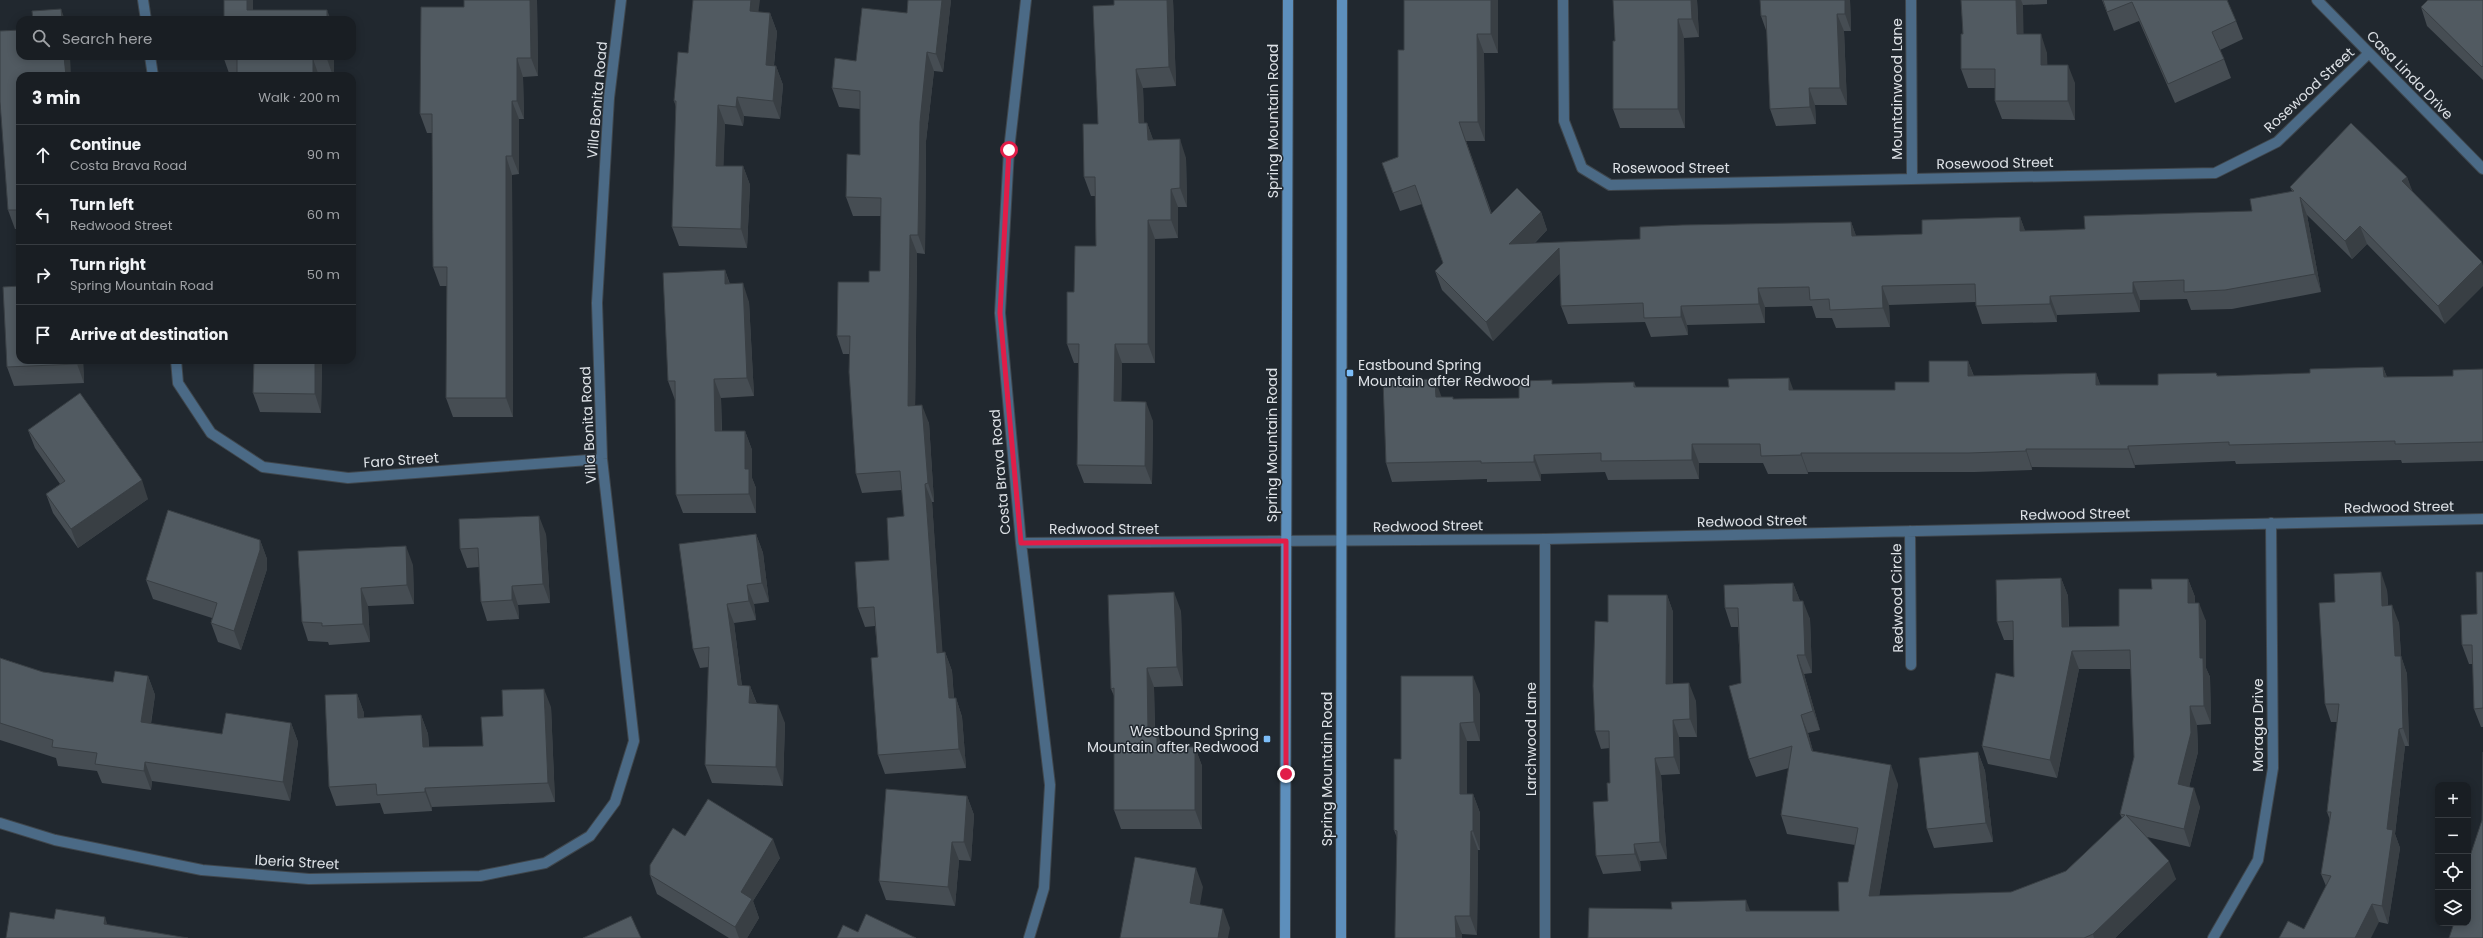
<!DOCTYPE html>
<meta charset="utf-8">
<style>
body{margin:0;font-family:Poppins,sans-serif;background:#22272b;color:#f1f3f6}
.controls{position:absolute;right:12px;bottom:12px;display:grid;overflow:hidden;border-radius:8px;box-shadow:0 2px 10px #0003}
.controls button{width:36px;height:36px;display:grid;place-items:center;padding:0;border:0;border-bottom:1px solid #373c41;background:#191e23;color:#f1f3f6;font:20px sans-serif}
.stop{position:absolute;width:12px;height:12px;margin:-9px;border:3px solid #e11d48;border-radius:50%;background:#fff}
.stop.end{background:#e11d48;border-color:#fff;box-shadow:0 1px 4px #0008}
.list{margin:0;padding:0;list-style:none}
h2{display:flex;justify-content:space-between;align-items:center;height:52px;margin:0;padding:0 16px;font-size:17px}
h2 small{font-size:13px;font-weight:400;color:#9fa2a6}
.list li{display:grid;grid-template-columns:26px 1fr auto;gap:12px;align-items:center;box-sizing:border-box;height:60px;padding:0 16px;border-top:1px solid #373c41}
.list b{display:block;font-size:15px;white-space:nowrap}
.list p{margin:0;font-size:13px;white-space:nowrap;color:#9fa2a6}
.list em{font-size:13px;font-style:normal;color:#9fa2a6}
.icon{flex:none;width:22px;height:22px;fill:none;stroke:currentColor;stroke-width:2;stroke-linecap:round;stroke-linejoin:round}
.map{position:relative;flex:none;width:2483px;height:938px;overflow:hidden}
.search{position:absolute;background:#191e23;box-shadow:0 2px 10px #0003;left:16px;top:16px;width:340px;height:44px;display:flex;align-items:center;gap:10px;box-sizing:border-box;padding:0 14px;border-radius:12px;color:#9fa2a6;font-size:15px}
.panel{position:absolute;background:#191e23;box-shadow:0 2px 10px #0003;left:16px;top:72px;width:340px;height:292px;border-radius:12px}
.map>svg:first-child{display:block}
.lines{fill:none;stroke-linecap:round;stroke-linejoin:round}
.minor-casing{stroke:#3f464c;stroke-width:12}
.secondary-casing{stroke:#3f464c;stroke-width:12}
.minor{stroke:#4b6a86;stroke-width:10}
.secondary{stroke:#5d8fbc;stroke-width:10}
.wall{fill:#464d53}
.shaded-wall{fill:#393f44}
.building{fill:#515a61;stroke:#393f44}
.route{stroke:#e11d48;stroke-width:5}
.poi-dot{fill:#7dbef9;stroke:#21282f;stroke-width:1.5}
.labels{text-anchor:middle;dominant-baseline:central;stroke-width:3;stroke-linejoin:round;paint-order:stroke}
.street-label{font-size:14px;fill:#dde1e6;stroke:#21282f}
.poi-label{font-size:14px;fill:#dde1e6;stroke:#21282f;text-anchor:start}
</style>
<div class="map">
<svg width="2483" height="938" viewBox="0 0 2483 938">
<rect width="100%" height="100%" fill="#21282f"/>
<g class="lines">
<defs>
<path id="minor" d="M143,0L146,20
M1026,0L1009,150L1000,313L1021,543L1050,785L1044,888L1029,938
M1563,0L1564,121L1582,168L1610,185L2215,173L2277,142L2369,53
M1911,0L1912,178
M2317,0L2483,169
M150,56L153,76
M176,360L178,383L211,433L263,467L348,478L602,459
M1910,531L1911,665
M1021,543L1545,539L2483,519
M0,823L55,840L202,870L309,879L480,876L545,863L590,836L615,802L634,741L602,459L597,303L609,98L621,0
M1545,938V539
M2213,938L2258,860L2273,768L2271,523"/>
<path id="secondary" d="M1285,938L1288,0
M1341,938L1342,0"/>
</defs>
<!-- minor casing -->
<use href="#minor" class="minor-casing"/>
<!-- secondary casing -->
<use href="#secondary" class="secondary-casing"/>
<!-- minor -->
<use href="#minor" class="minor"/>
<!-- secondary -->
<use href="#secondary" class="secondary"/>
</g>
<!-- wall -->
<path class="wall" d="M537,0L538,76L523,77L524,119H519V174L512,175L513,417H453L446,398L447,286H440L433,267L432,133H427L420,114L464,7Z
M908,0H951L943,72L934,71L926,141L925,254L917,253L915,405L929,423L934,502H932L942,653L945,652L952,671L954,698H956L962,717L966,768L885,774L878,755V657L875,626L865,627L858,608L889,560L904,516L902,490L862,493L856,474L849,354H843L837,336L869,282L880,271L881,216H853L846,197L860,155V109L839,107L832,88L856,61L907,13Z
M1114,0H1173L1176,86L1143,88L1144,123H1147L1153,140L1186,158L1187,207H1178V238L1155,239V363H1122L1121,401L1153,421L1152,484L1084,483L1077,465L1078,363H1074L1067,344L1074,292L1096,246L1095,196H1091L1084,177L1098,124L1114,5Z
M1498,0V53H1484L1485,141H1466L1492,214L1541,212L1547,230L1535,243L1640,239L1851,222L1856,236L1922,234L2020,217L2025,231L2085,229L2252,211L2292,191L2290,187L2407,177L2412,192L2445,324L2367,244L2352,259L2307,215L2321,292L2232,309L2191,310L2187,299L2140,300V312L2057,315V322L1982,324L1976,306V302L1889,305L1890,327L1836,328L1832,318H1816L1812,306L1765,307V323L1687,325L1688,335L1651,337L1645,322L1568,324L1561,306L1560,273L1493,341L1442,290L1435,271L1443,263L1422,204L1400,211L1382,163L1398,157L1404,50Z
M1613,0H1697L1699,37L1684,38L1685,128H1620L1613,109L1615,41Z
M1850,0L1851,31H1844L1847,105H1815L1816,124L1776,126L1770,109L1767,33L1761,16Z
M1961,0H2047V4L2023,5V34L2047,53V65L2075,83V120L2002,119L1995,101V88H1968L1961,69L1963,34Z
M2102,0H2227L2236,21L2243,39L2220,50L2224,59L2231,78L2175,103L2139,21L2114,31Z
M2483,0V80L2427,26L2421,7Z
M758,12L770,13L777,32L774,66H776L783,85L780,119L744,116L743,126L725,124L723,166H743L750,185L747,248L679,246L672,227L676,107L674,101L688,53Z
M334,56V76H230L224,59Z
M20,76V229H15L8,210Z
M725,270L730,284L749,302L754,396L721,398L722,431H745L752,450V478L756,488V513H683L676,495L675,400L668,381Z
M20,360H83L84,383L14,386L7,367Z
M254,360H322L321,413L260,412L253,393Z
M1968,361L1974,376L2096,373L2100,385H2158L2216,373L2218,376L2310,373L2383,367L2387,377L2453,376L2483,369V461L2402,463L2401,460L2236,464L2235,461L2135,465V468L2032,467V470L1975,472H1808V474H1768L1763,463H1699V479L1608,480L1605,472L1541,474V481L1487,482V479L1392,482L1386,463L1442,397L1454,399L1519,398L1553,384L1634,382L1636,387L1793,390H1895L1929,382Z
M28,430L148,499L78,548L53,513L46,494L60,484L35,448Z
M546,534L550,603L518,605L519,619L487,621L481,602L479,567L467,568L460,549Z
M756,534L763,553L769,602L754,604L756,620L734,623L742,686H750L757,704L785,723L783,786L712,783L705,765L709,667L700,668L693,649Z
M260,540L267,559V569L241,650L218,642L211,623L212,618L153,599L146,580Z
M298,551L413,565L414,604L368,606L370,642L329,645L328,642L308,641L302,622Z
M2483,572V727H2481L2474,709L2473,664H2469L2462,645L2477,614Z
M2061,578L2068,596L2069,627L2119,626L2152,589L2188,579L2195,597V603L2206,621V668L2210,677L2211,724L2197,725L2198,752L2189,787L2200,807L2190,847L2147,837L2176,879L2115,938H1588L1750,911H1839L1848,882L1855,845L1787,834L1781,815L1789,768L1756,777L1749,759L1741,683L1738,627H1731L1725,608L1793,583L1800,601L1810,619L1812,673L1804,674L1820,730L1808,733L1813,751L1898,784L1879,896L2011,892L2066,871L2122,818L2120,814L2134,757L2131,669H2079L2057,778L1988,764L1982,746L2014,677L2013,640H2004L1997,622Z
M2387,590L2388,605L2399,623L2401,656L2407,674L2409,746H2405L2395,834L2400,848L2388,924L2379,922L2304,929L2326,886L2321,874L2330,820L2327,812L2337,722H2331L2325,704Z
M1667,595L1673,612V684L1696,701L1697,737H1679L1680,774L1661,775L1667,859L1640,861L1641,871L1603,874L1596,856L1608,801L1610,783V748L1601,749L1595,731L1608,622Z
M1181,611L1183,686L1154,687L1155,731L1162,747H1195L1202,766V829H1121L1114,810V696L1111,689Z
M0,658L43,672L113,682L148,676L155,695L151,724L222,734L291,723L298,742L290,801L152,781L151,790L102,783L97,771L58,766L56,758L0,740Z
M357,694L364,713V718L421,715L428,734L429,747L483,746L503,716L551,707L555,802L432,807V811L384,814L380,803L336,806L329,787Z
M1480,694V741H1467V794H1473L1480,813V850H1478L1477,935L1462,934L1397,838L1394,830L1401,759Z
M1978,752L1985,771L1993,842L1934,848L1927,829Z
M967,796L974,815L971,861L959,860L955,906L886,900L879,881Z
M685,836L780,858L753,901L759,918L747,938H729L657,894L650,875Z"/>
<!-- shaded-wall -->
<path class="shaded-wall" d="M247,0H253V20L247,10Z
M530,0H537L538,76L531,58Z
M751,0H760L756,30L750,11Z
M942,0H951L943,72L936,54Z
M1167,0H1173L1176,86L1169,67Z
M1491,0H1498V53L1491,34Z
M1691,0H1697L1699,37L1692,19Z
M1845,0H1850L1851,31L1845,14Z
M2016,0H2021L2023,5L2024,53L2017,34Z
M61,9L65,20H62Z
M327,10L331,20H327Z
M770,13L777,32L772,83L766,65Z
M1837,14L1844,31L1847,105L1840,88Z
M1678,19L1684,38L1685,128L1678,109Z
M1477,34L1484,53L1485,141L1478,122Z
M2041,34L2047,53L2048,83L2041,65Z
M927,52L934,71L926,141L925,254L918,235L920,122Z
M64,56H70L71,76H66Z
M327,56H334V76H333L327,59Z
M517,58L523,77L524,119L517,101Z
M313,59L319,76H313Z
M2068,65L2075,83V120L2068,101Z
M776,66L783,85L780,119L773,101Z
M1136,69L1143,88L1145,142L1139,123Z
M1809,88L1815,105L1816,124L1810,107Z
M737,97L744,116L743,126L736,107Z
M512,101L519,119V174L512,156Z
M718,105L725,124L723,184L716,166Z
M1147,123L1154,142L1148,140Z
M1180,139L1186,158L1187,207L1180,188Z
M506,156L512,175L513,417L506,398Z
M743,166L750,185L747,248L741,229Z
M2407,177L2414,195L2402,181Z
M1171,189L1178,207V238L1171,220Z
M2300,197L2307,215L2321,292L2315,274Z
M1541,212L1547,230L1516,262L1509,244Z
M2020,217L2027,236L2020,231Z
M1148,220L1155,239V363L1148,344Z
M1851,222L1858,241L1852,236Z
M2360,226L2367,244L2352,259L2345,241Z
M910,235L917,253L915,424L908,406Z
M1559,248L1566,267L1493,341L1486,322Z
M2482,262L2483,266V286L2445,324L2438,306Z
M725,270L731,289L725,284Z
M2133,282L2140,300V312L2133,293Z
M743,283L749,302L754,396L747,378Z
M1882,286L1889,305L1890,327L1883,308Z
M1758,288L1765,307V323L1759,304Z
M2050,296L2057,315V322L2050,304Z
M1681,306L1687,325L1688,335L1681,317Z
M1115,344L1122,363L1121,420L1114,401Z
M77,360H83L84,383L77,364Z
M315,360H322L321,413L315,394Z
M1968,361L1975,380L1968,376Z
M2383,367L2390,386L2384,377Z
M2096,373L2103,392L2096,385Z
M1789,378L1796,397L1789,390Z
M714,379L721,398L722,450L715,431Z
M1435,379L1442,398L1436,397Z
M1146,402L1153,421L1152,484L1145,466Z
M922,405L929,423L934,502L928,483Z
M745,431L752,450V478L756,488V513L749,494L745,469Z
M1692,444L1699,463V479L1692,460Z
M2128,446L2135,465V468L2128,449Z
M2026,449L2032,467V470L2026,451Z
M1801,453L1808,472V474L1801,455Z
M1534,455L1541,474V481L1534,462Z
M142,480L148,499L78,548L71,529Z
M925,484L932,502L944,672L937,653Z
M539,516L546,534L550,603L543,584Z
M756,534L763,553L769,602L762,583Z
M260,540L267,559V569L241,650L234,631Z
M406,546L413,565L414,604L407,585Z
M2381,572L2387,590L2389,624L2382,606Z
M2061,578L2068,596L2069,646L2062,627Z
M2188,579L2195,597L2194,621L2188,603Z
M1793,583L1800,601H1793Z
M747,585L754,604L756,620L749,601Z
M512,586L518,605L519,619L512,600Z
M361,588L368,606L370,642L363,624Z
M1174,592L1181,611L1183,686L1177,667Z
M1667,595L1673,612V701L1666,684Z
M1803,601L1810,619L1812,673L1805,655Z
M2199,603L2206,621V668L2210,677L2211,724L2204,706L2200,658Z
M727,604L734,623L744,704L738,685Z
M2392,605L2399,623L2401,657V656L2407,674L2409,746L2403,728L2395,656Z
M2072,651L2079,669L2057,778L2050,760Z
M945,652L952,671L955,717L949,698Z
M1797,655L1804,674L1820,730L1813,711Z
M1147,668L1154,687L1155,750L1148,731Z
M148,676L155,695L148,741L141,722Z
M1473,676L1480,694V741L1474,722Z
M1689,683L1696,701L1697,737L1690,719Z
M750,686L757,705L749,703Z
M544,689L551,707L555,802L548,783Z
M357,694L364,713V737L358,718Z
M956,698L962,717L966,768L959,749Z
M778,705L785,723L783,786L776,767Z
M2190,706L2197,725L2198,752L2185,803L2178,784Z
M421,715L428,734L430,766L423,747Z
M1801,715L1808,733L1818,770L1812,751Z
M1673,720L1679,737L1680,774L1674,757Z
M291,723L298,742L290,801L283,782Z
M1460,723L1467,741V813L1460,794Z
M2399,729L2405,746L2395,834L2400,848L2388,924L2382,906L2387,829Z
M1157,731L1163,750L1157,747Z
M1195,747L1202,766V829L1195,810Z
M1978,752L1985,771L1993,842L1986,823Z
M1655,758L1661,775L1667,859L1660,842Z
M145,762L152,781L151,790L144,771Z
M1891,765L1898,784L1876,915L1869,896Z
M425,788L432,807V811L425,792Z
M2194,788L2200,807L2190,847L2184,829Z
M1473,794L1480,813V850L1473,831Z
M967,796L974,815L971,861L964,842Z
M1471,831L1478,850L1477,935L1470,916Z
M773,839L780,858L753,901L759,918L747,938H739L735,927L741,892Z
M952,842L959,860L955,906L948,887Z
M1634,844L1640,861L1641,871L1635,854Z
M2169,861L2176,879L2115,938H2094L2093,934Z
M1196,868L1203,887L1197,922L1190,903Z
M1746,900L1753,918L1746,911Z
M2372,904L2379,922L2371,938H2355Z
M1223,909L1230,928L1228,938H1218Z
M1455,916L1462,934V938H1456Z
M105,917L111,936L104,924Z"/>
<!-- building -->
<path class="building" d="M224,0H247V10H327V20H224Z
M464,0H530L531,58H517V101H512V156H506V398H446L447,267H433L432,114H420L421,7H464Z
M693,0H751L750,11L770,13L766,65L776,66L773,101L737,97L736,107L718,105L716,166H743L741,229L672,227L676,101H674L678,52L688,53Z
M908,0H942L936,54L927,52L920,122L918,235H910L908,406L922,405L928,483L925,484L937,653L945,652L949,698H956L959,749L878,755L871,658L878,657L874,607L858,608L855,562L889,560L887,518L904,516L900,471L856,474L849,372L850,336H837L838,282H869V271H880L881,198L846,197L847,154L860,155V91L832,88L835,58L856,61L862,8L907,13Z
M1114,0H1167L1169,67L1136,69L1139,123H1147L1148,140L1180,139V188L1171,189V220H1148V344H1115L1114,401L1146,402L1145,466L1077,465L1079,344H1067V292H1074L1075,246H1096L1095,177H1084L1083,124H1098L1093,6L1114,5Z
M1404,0H1491V34H1477L1478,122H1459L1491,214L1517,188L1541,212L1509,244L1640,239V227L1682,225L1851,222L1852,236L1922,234V220L2020,217V231L2058,230L2085,229L2084,216L2252,211L2250,199L2294,191L2290,187L2351,123L2407,177L2402,181L2482,262L2438,306L2360,226L2345,241L2300,197L2315,274L2225,290L2184,292V280L2133,282V293L2050,296V304L1976,306L1975,284L1882,286L1883,308L1830,310L1829,299L1810,300L1809,287L1758,288L1759,304L1681,306V317L1644,318L1643,303L1561,306L1559,248L1486,322L1435,271L1443,263L1415,185L1393,193L1382,163L1398,157V50H1404Z
M1613,0H1691L1692,19H1678V109H1613V41H1615Z
M1760,0H1845V14H1837L1840,88H1809L1810,107L1770,109L1766,16H1761Z
M1961,0H2016L2017,34H2041V65H2068V101H1995V69H1961V34H1963Z
M2103,0H2227L2236,21L2212,32L2224,59L2168,84L2132,2L2107,12Z
M2428,0H2483V66L2482,67L2421,7Z
M61,9L62,20H33L32,11Z
M20,30V56H64L66,76H20V210H8L0,102V31Z
M224,56H327V59H313V76H237V59H224Z
M725,270V284L743,283L747,378L714,379L715,431H745V469H749V494L676,495L675,381H668L663,273Z
M20,286V360H77V364L7,367L3,287Z
M254,360H315V394L253,393Z
M1929,361H1968V376L2096,373V385H2158V374L2216,373L2217,376L2310,373V369L2383,367L2384,377L2453,376V370L2483,369V442L2395,444V441L2229,445V442L2128,446V449H2026V451L1969,453H1801V455L1761,456L1760,444H1692V460L1601,461V453L1534,455V462L1481,463V461L1386,463L1383,381L1435,379L1436,397H1453V399L1519,398V381L1552,380V384L1634,382V387H1729L1728,379L1789,378V390H1895V382H1929Z
M80,393L142,480L71,529L46,494L65,481L28,430Z
M168,510L260,540V550L234,631L211,623L217,603L146,580Z
M539,516L543,584L512,586V600L481,602L478,548L460,549L459,519Z
M756,534L762,583L747,585L749,601L727,604L738,685L750,686L749,703L778,705L776,767L705,765L709,647L693,649L679,544Z
M406,546L407,585L361,588L363,624L322,626V623L302,622L298,551Z
M2381,572L2382,606L2392,605L2395,656H2401L2403,728L2399,729L2387,829L2393,830L2382,906L2372,904L2355,938H2279L2288,921L2304,929L2331,876L2321,874L2331,812H2327L2339,704H2325L2319,603L2335,602L2334,574Z
M2476,572H2483V708L2474,709L2472,645H2462L2461,615L2477,614Z
M2061,578L2062,627L2119,626V589H2152L2151,579H2188V603H2199L2200,658H2203L2204,706H2190L2191,733L2178,784L2194,788L2184,829L2126,815L2169,861L2093,934L2084,938H1588L1589,908L1672,909L1671,902L1746,900V911H1839L1838,882H1848L1858,828L1781,815L1792,746L1749,759L1729,686L1741,683L1738,608H1725L1724,585L1793,583V601H1803L1805,655H1797L1813,711L1801,715L1812,751L1891,765L1869,896L2011,892L2066,871L2125,815L2120,814L2134,757L2130,650L2072,651L2050,760L1982,746L1996,673L2014,677L2013,621L1997,622L1996,580Z
M1174,592L1177,667L1147,668L1148,731H1157V747H1195V810H1114V688L1111,689L1108,595Z
M1608,595H1667L1666,684L1689,683L1690,719L1673,720L1674,757L1655,758L1660,842L1634,844L1635,854L1596,856L1593,802L1608,801L1607,783H1610L1609,731H1595L1593,686L1595,621L1608,622Z
M0,658L43,672L113,682L115,671L148,676L141,722L222,734L226,713L291,723L283,782L145,762L144,771L95,764L97,753L52,747L53,740L0,723Z
M1401,676H1473L1474,722L1460,723V794H1473V831H1471L1470,916H1455L1456,938H1395V929L1397,831L1394,830V759H1401Z
M544,689L548,783L425,788V792L377,795L376,784L329,787L325,695L357,694L358,718L421,715L423,747L483,746L481,717L503,716L502,690Z
M1978,752L1986,823L1927,829L1919,758Z
M2483,752V938H2449L2454,923H2468V862L2482,820Z
M886,789L967,796L964,842H952L948,887L879,881Z
M708,799L773,839L741,892L752,899L735,927L650,875V865L673,828L685,836Z
M1135,857L1196,868L1190,903L1223,909L1218,938H1120Z
M56,909L105,917L104,924L188,938H6L10,912L54,919Z
M866,914L916,938H837L843,925L858,932Z
M631,916L641,938H583Z"/>
<g class="lines">
<!-- route -->
<path class="route" d="M1009,150L1000,313L1021,543L1286,541V774"/>
</g>
<!-- markers -->
<g class="poi-dot">
<rect x="1346" y="369" width="8" height="8" rx="2"/>
<rect x="1263" y="735" width="8" height="8" rx="2"/>
</g>
<g class="labels">
<!-- street labels -->
<g class="street-label">
<text transform="translate(2410 75) rotate(46)">Casa Linda Drive</text>
<text transform="translate(1897 89) rotate(-90)">Mountainwood Lane</text>
<text transform="translate(2309 90) rotate(-43)">Rosewood Street</text>
<text transform="translate(597 100) rotate(-85)">Villa Bonita Road</text>
<text transform="translate(1273 121) rotate(-90)">Spring Mountain Road</text>
<text transform="translate(1995 163) rotate(-1)">Rosewood Street</text>
<text x="1671" y="168">Rosewood Street</text>
<text transform="translate(588 425) rotate(-93)">Villa Bonita Road</text>
<text transform="translate(1272 445) rotate(-90)">Spring Mountain Road</text>
<text transform="translate(401 460) rotate(-4)">Faro Street</text>
<text transform="translate(1000 472) rotate(-95)">Costa Brava Road</text>
<text transform="translate(2399 507) rotate(-1)">Redwood Street</text>
<text transform="translate(2075 514) rotate(-1)">Redwood Street</text>
<text transform="translate(1752 521) rotate(-1)">Redwood Street</text>
<text transform="translate(1428 526) rotate(-1)">Redwood Street</text>
<text x="1104" y="529">Redwood Street</text>
<text transform="translate(1897 598) rotate(-91)">Redwood Circle</text>
<text transform="translate(2258 725) rotate(-90)">Moraga Drive</text>
<text transform="translate(1531 739) rotate(-90)">Larchwood Lane</text>
<text transform="translate(1327 769) rotate(-90)">Spring Mountain Road</text>
<text transform="translate(297 862) rotate(3)">Iberia Street</text>
</g>
<!-- poi labels -->
<g class="poi-label">
<text x="1358" y="365">Eastbound Spring<tspan x="1358" dy="16">Mountain after Redwood</tspan></text>
<text x="1259" y="731" text-anchor="end">Westbound Spring<tspan x="1259" dy="16">Mountain after Redwood</tspan></text>
</g>
</g>
</svg>
<div class="controls">
<button>+</button>
<button>−</button>
<button><svg class="icon" aria-label="locate" viewBox="0 0 24 24"><circle cx="12" cy="12" r="6"/><path d="M12 2v4M12 18v4M2 12h4M18 12h4"/></svg></button>
<button><svg class="icon" aria-label="layers" viewBox="0 0 24 24"><path d="M12 4l9 5-9 5-9-5zM3 14l9 5 9-5"/></svg></button>
</div>
<div class="stop" style="left:1009px;top:150px"></div>
<div class="stop end" style="left:1286px;top:774px"></div>
<div class="search"><svg class="icon" aria-label="search" viewBox="0 0 24 24"><circle cx="10" cy="10" r="6"/><path d="M15 15l6 6"/></svg>Search here</div>
<section class="panel">
<h2>3 min<small>Walk · 200 m</small></h2>
<ul class="list">
<li><svg class="icon" aria-label="ahead" viewBox="0 0 24 24"><path d="M12 20V5M6 11l6-6 6 6"/></svg><div><b>Continue</b><p>Costa Brava Road</p></div><em>90 m</em></li>
<li><svg class="icon" aria-label="left" viewBox="0 0 24 24"><path d="M17 20v-9H6M10 6l-5 5 5 5"/></svg><div><b>Turn left</b><p>Redwood Street</p></div><em>60 m</em></li>
<li><svg class="icon" aria-label="right" viewBox="0 0 24 24"><path d="M7 20v-9h11M14 6l5 5-5 5"/></svg><div><b>Turn right</b><p>Spring Mountain Road</p></div><em>50 m</em></li>
<li><svg class="icon" aria-label="arrive" viewBox="0 0 24 24"><path d="M6 21V4h12l-3 4 3 4H6"/></svg><div><b>Arrive at destination</b></div></li>
</ul>
</section>
</div>
